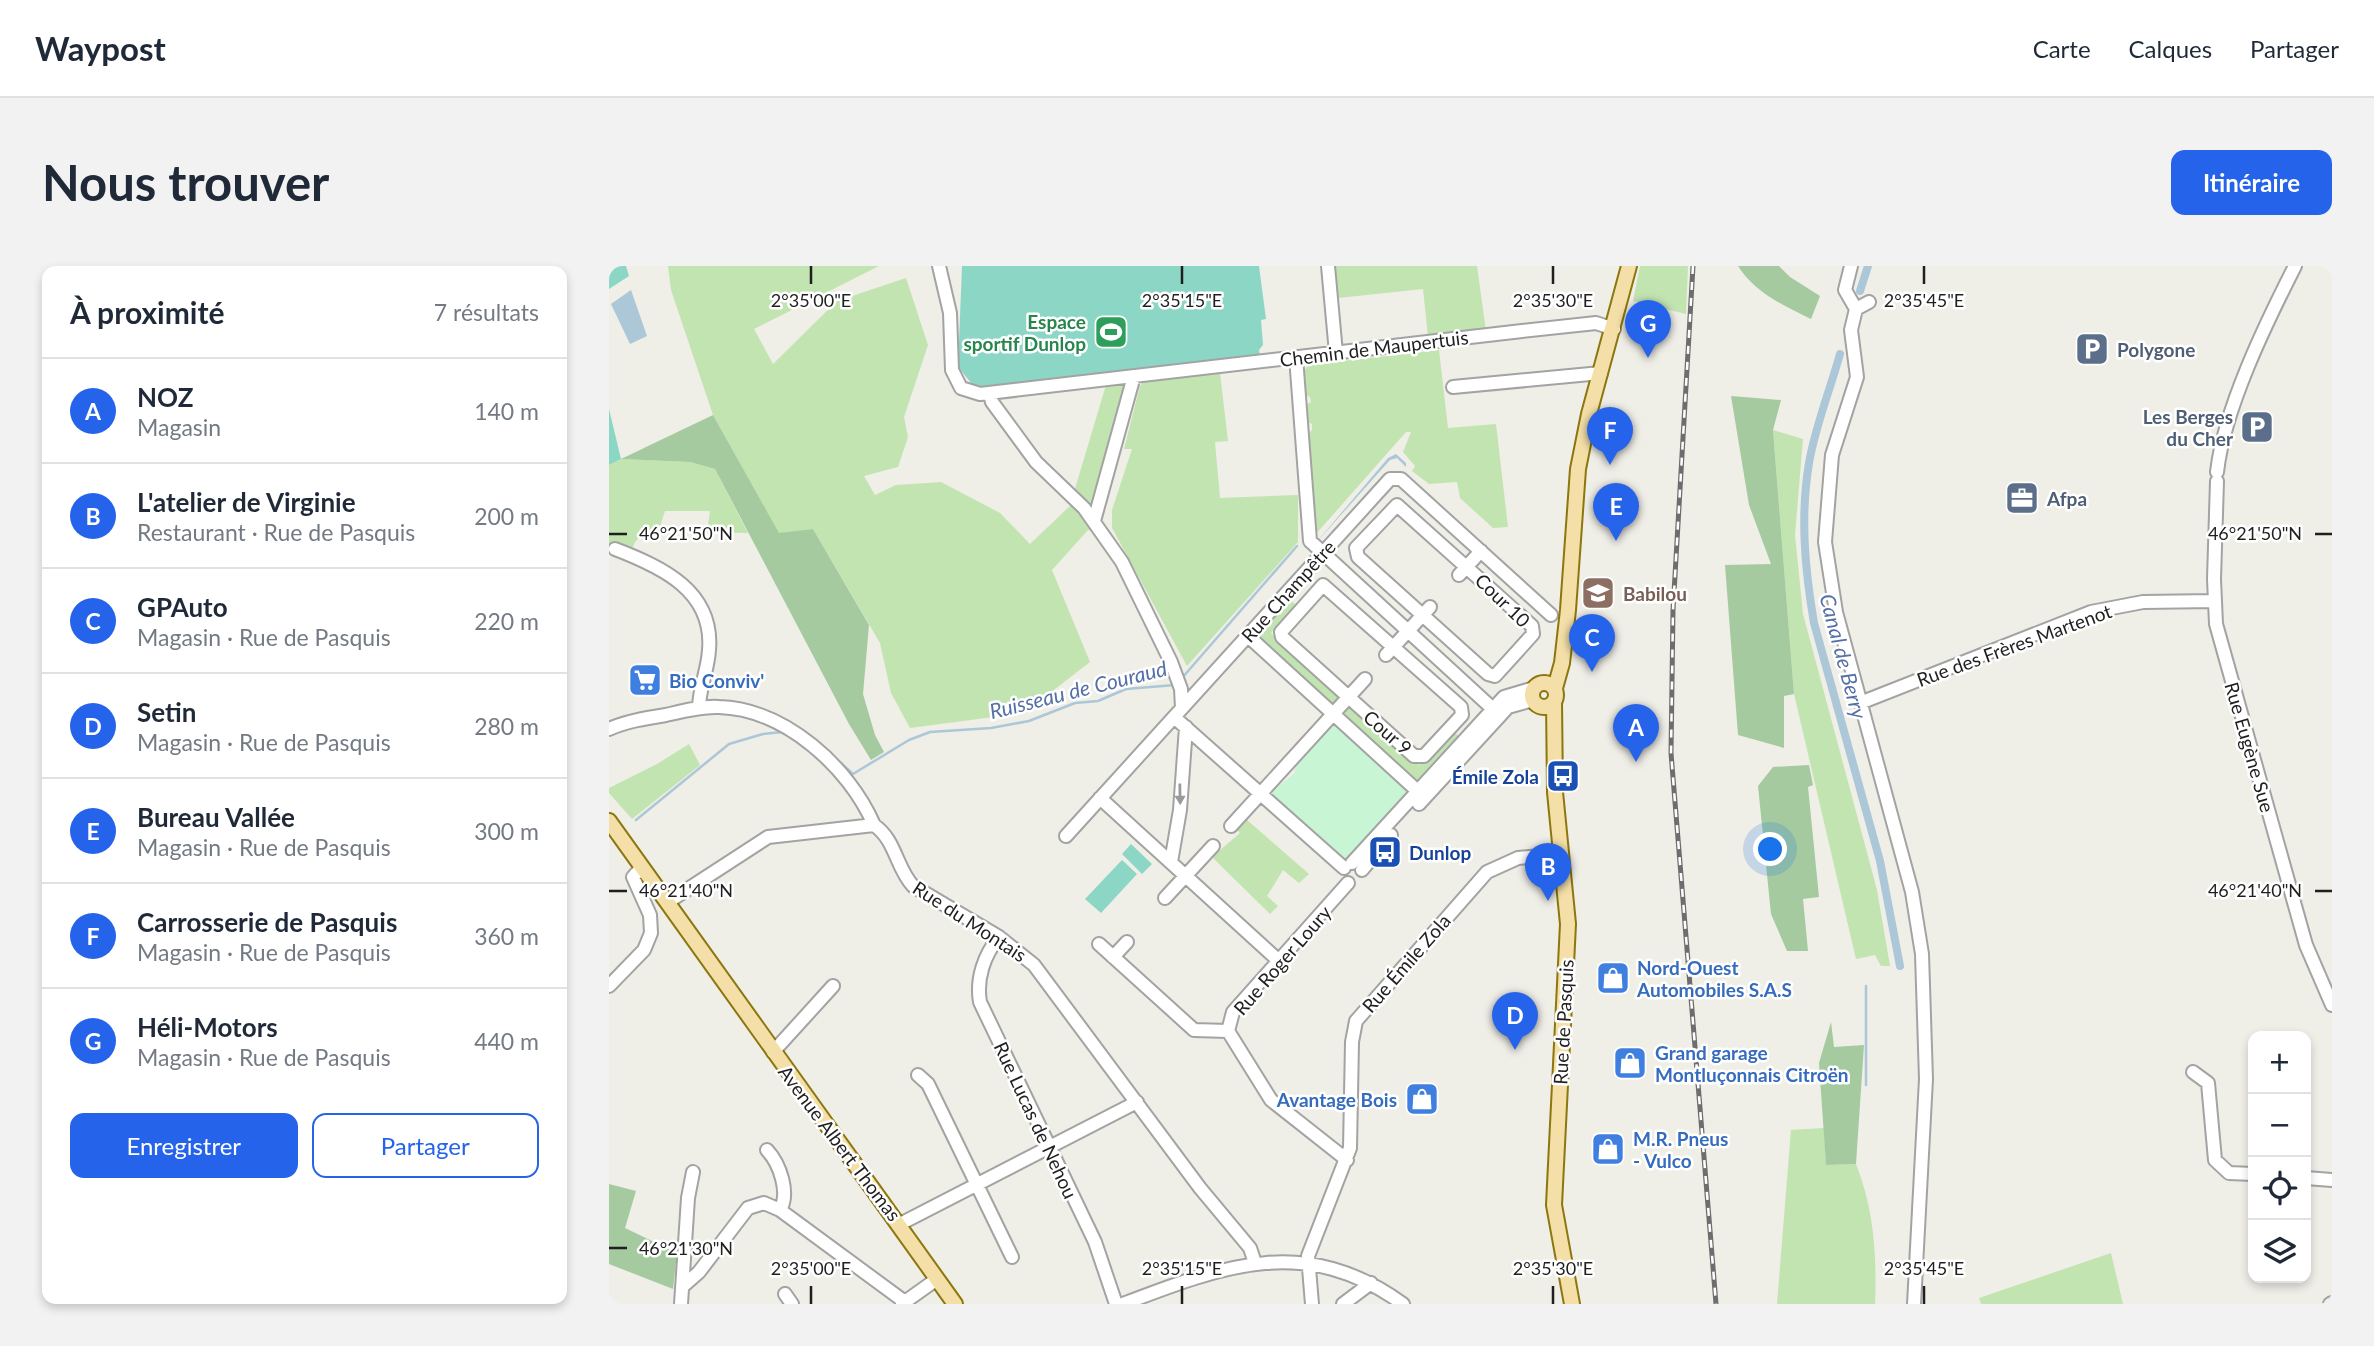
<!DOCTYPE html>
<html lang="fr">
<meta charset="utf-8">
<style>
body{margin:0;font-family:Lato,sans-serif;background:#f2f2f3;color:#1f2937}
.controls{position:absolute;right:21px;bottom:21px;display:grid;overflow:hidden;border-radius:14px;box-shadow:0 4px 10px #0003}
.controls button{width:63px;height:63px;display:grid;place-items:center;padding:0;border:0;border-bottom:2px solid #e0e1e3;background:#fff;color:#1f2937;font:35px sans-serif}
.you{position:absolute;left:1162px;top:584px;width:24px;height:24px;margin:-18px;border:5px solid #fff;border-radius:50%;background:#1a73e8;box-shadow:0 0 0 10px #1a73e833}
.badge{display:grid;place-items:center;width:46px;height:46px;border-radius:50%;background:#2563eb;color:#fff;font-size:23px;font-weight:700}
.pin{position:absolute;translate:-50% -58px;filter:drop-shadow(0 2px 4px #0008)}
.pin::after{content:'';position:absolute;top:37px;width:24px;height:21px;background:inherit;clip-path:polygon(0 0,100% 0,50% 100%)}
.list{margin:0;padding:0;list-style:none}
h2{display:flex;justify-content:space-between;align-items:center;height:91px;margin:0;padding:0 28px;font-size:30px}
h2 small{font-size:23px;font-weight:400;color:#747a83}
.list li{display:grid;grid-template-columns:46px 1fr auto;gap:21px;align-items:center;box-sizing:border-box;height:105px;padding:0 28px;border-top:2px solid #e0e1e3}
.list b{display:block;font-size:26px;white-space:nowrap}
.list p{margin:0;font-size:23px;white-space:nowrap;color:#747a83}
.list em{font-size:23px;font-style:normal;color:#747a83}
.actions{display:flex;gap:14px;padding:21px 28px}
.actions a{flex:1;padding:16px 0;border:2px solid #2563eb;border-radius:14px;text-align:center;font-size:24px;color:#2563eb}
.actions .main{background:#2563eb;color:#fff}
.icon{flex:none;width:38px;height:38px;fill:none;stroke:currentColor;stroke-width:2;stroke-linecap:round;stroke-linejoin:round}
.map{position:relative;flex:none;width:1723px;height:1038px;overflow:hidden;border-radius:14px}
header{display:flex;align-items:center;gap:42px;box-sizing:border-box;height:98px;padding:0 35px;background:#fff;border-bottom:2px solid #e0e1e3}
header strong{font-size:33px}
nav{display:flex;gap:38px;margin-inline-start:auto;font-size:24px}
.intro{display:flex;align-items:center;justify-content:space-between;box-sizing:border-box;height:168px;padding:0 42px}
h1{margin:0;font-size:49px}
.button{padding:18px 32px;border-radius:14px;background:#2563eb;color:#fff;font-size:24px;font-weight:700}
main{display:flex;gap:42px;padding:0 42px}
aside{flex:1;background:#fff;border-radius:14px;box-shadow:0 4px 10px #0003}
.map>svg:first-child{display:block}
.grass{fill:#c2e4b1}
.forest{fill:#a5ca9f}
.park{fill:#c8f5d3}
.pitch{fill:#8cd6c6}
.water{fill:#abc7d8}
.lines{fill:none;stroke-linecap:round;stroke-linejoin:round}
.stream{stroke:#abc7d8;stroke-width:2.5}
.canal{stroke:#abc7d8;stroke-width:8}
.minor-casing{stroke:#a3a3a3;stroke-width:16}
.major-casing{stroke:#8c770e;stroke-width:18}
.minor{stroke:#fff;stroke-width:12}
.major{stroke:#f3dfa7;stroke-width:14}
.rail-casing{stroke:#6d6d6d;stroke-width:5}
.rail{stroke:#fff;stroke-width:2.5;stroke-dasharray:8;stroke-linecap:butt}
.oneway{fill:#9a9a9a}
.ticks{fill:none;stroke:#1f1f1f;stroke-width:2.5}
.labels{text-anchor:middle;dominant-baseline:central;stroke-width:5;stroke-linejoin:round;paint-order:stroke}
.leisure-label{font-size:19px;font-weight:bold;fill:#27864d;stroke:#fff;text-anchor:end}
.street-label{font-size:19px;fill:#1f1f1f;stroke:#fff}
.service-label{font-size:19px;font-weight:bold;fill:#4e5e75;stroke:#fff;text-anchor:start}
.education-label{font-size:19px;font-weight:bold;fill:#785e54;stroke:#fff;text-anchor:start}
.shop-label{font-size:19px;font-weight:bold;fill:#366cbe;stroke:#fff;text-anchor:start}
.transit-label{font-size:19px;font-weight:bold;fill:#164399;stroke:#fff;text-anchor:end}
.water-label{font-size:21px;font-style:italic;fill:#5470a6;stroke:#fff}
.ticks-label{font-size:18px;text-anchor:middle;fill:#1f1f1f;stroke:#fff;stroke-width:5;stroke-linejoin:round;paint-order:stroke}
</style>
<header>
<strong>Waypost</strong>
<nav><a>Carte</a><a>Calques</a><a>Partager</a></nav>
</header>
<div class="intro"><h1>Nous trouver</h1><a class="button">Itinéraire</a></div>
<main>
<aside>
<h2>À proximité<small>7 résultats</small></h2>
<ul class="list">
<li><span class="badge">A</span><div><b>NOZ</b><p>Magasin</p></div><em>140 m</em></li>
<li><span class="badge">B</span><div><b>L'atelier de Virginie</b><p>Restaurant · Rue de Pasquis</p></div><em>200 m</em></li>
<li><span class="badge">C</span><div><b>GPAuto</b><p>Magasin · Rue de Pasquis</p></div><em>220 m</em></li>
<li><span class="badge">D</span><div><b>Setin</b><p>Magasin · Rue de Pasquis</p></div><em>280 m</em></li>
<li><span class="badge">E</span><div><b>Bureau Vallée</b><p>Magasin · Rue de Pasquis</p></div><em>300 m</em></li>
<li><span class="badge">F</span><div><b>Carrosserie de Pasquis</b><p>Magasin · Rue de Pasquis</p></div><em>360 m</em></li>
<li><span class="badge">G</span><div><b>Héli-Motors</b><p>Magasin · Rue de Pasquis</p></div><em>440 m</em></li>
</ul>
<div class="actions"><a class="main">Enregistrer</a><a>Partager</a></div>
</aside>
<div class="map">
<svg width="1723" height="1038" viewBox="0 0 1723 1038">
<rect width="100%" height="100%" fill="#efeee7"/>
<!-- grass -->
<path class="grass" d="M59,0H270L145,63L164,98L228,35L297,12L319,79L295,151L299,171L289,201L255,210L266,229L287,219L332,216L391,247L421,278L462,239L487,266L479,264L443,304L481,396L415,447L301,462L282,427L271,377L204,263L170,268L104,149L62,24Z
M725,0H868L877,65L819,71L814,23L729,32Z
M1031,0H1079L1077,48L1024,35Z
M830,84L839,162L887,158L899,261L884,262L851,232L848,216L820,218L803,205L806,200L794,186L802,166H797L706,269L703,266L699,168L703,164V158L698,156L697,139L702,136L701,131L695,128L694,107L699,99Z
M611,107L619,175L606,176L611,232L689,229V276L578,400L503,262V244L523,183H515L531,120L535,115Z
M520,116L483,241L465,226L497,119Z
M1164,164L1194,173L1186,269L1194,348L1268,624L1281,700H1272L1266,689L1247,693L1185,428Z
M12,193L81,196L106,203L139,267L98,266L101,245H56L49,267C35,266 24,272 23,286L0,280V199Z
M680,332L687,339L662,367L732,430L724,438L647,368Z
M740,438L810,499L844,465L851,471L810,516L733,447Z
M80,478L91,499L23,553L0,527V522L48,498Z
M637,553L700,608L690,617L674,604L658,630L669,640L661,648L603,591L631,567L628,564Z
M1215,862L1217,899L1247,898C1265,943 1268,990 1266,1038H1168L1182,864Z
M1502,987L1514,1038H1372L1370,1032Z"/>
<!-- forest -->
<path class="forest" d="M1129,0H1170L1181,11L1211,30L1202,53C1175,40 1145,26 1129,0Z
M1122,130L1172,134L1164,164L1185,428L1175,430V482L1129,469L1116,299L1162,298L1140,239Z
M104,149L170,267L204,263L260,359L254,428L266,469L275,486L262,494L240,458L106,203L81,196L12,193Z
M1200,499L1204,519L1199,521L1210,631L1194,633L1199,685H1178L1162,648L1149,520L1164,501Z
M1222,756L1225,781L1255,779L1247,898L1217,899L1210,797Z
M0,918L27,925L16,962L68,987L64,1023L0,998Z"/>
<!-- park -->
<path class="park" d="M726,457L803,527L742,592L730,591L661,527L686,507V500Z"/>
<!-- pitch -->
<path class="pitch" d="M0,0H17L20,10L0,23Z
M353,0H650L657,53L652,54L654,79L650,84L651,90L368,124L349,101Z
M0,143L12,193L0,199Z
M522,578L543,598L533,608L513,588Z
M513,594L528,608L492,647L476,633Z"/>
<!-- water -->
<path class="water" d="M22,24L38,70L21,78L2,38Z
M787,188L797,197V201L788,192L781,194L706,278L779,192Z"/>
<g class="lines">
<!-- stream -->
<path class="stream" d="M573,412L688,280
M224,490L244,508L300,474L321,466L382,462L420,455L466,437L489,435L517,423L566,419
M27,554L120,478L154,468L173,466
M1257,819V720"/>
<!-- canal -->
<path class="canal" d="M1251,25L1259,0
M1231,88C1221,124 1206,161 1200,197C1191,251 1196,304 1205,357L1271,595L1291,700"/>
<defs>
<path id="minor" d="M330,0L341,47L343,104L352,122L371,128L913,65L987,57L1005,63
M719,0L727,87
M1242,0L1236,24L1247,43
M1260,36L1247,43L1242,64L1248,111L1223,189L1216,276L1227,346L1303,626L1313,688L1317,813L1305,1038
M687,91L701,275L884,443
M844,121L992,107
M381,128L383,136L427,196L475,242L513,296L562,396L572,423L573,442
M1608,206C1615,143 1657,57 1686,0
M1608,215L1605,313L1607,358L1697,679L1723,739
M788,239L923,360L924,368L886,410L879,408L749,291L747,282Z
M485,255L525,110
M6,283C53,301 105,325 100,384C99,404 90,422 90,442
M850,309L872,285
M714,319L852,441L853,449L815,490H805L673,371L672,366Z
M639,370L814,530
M777,389L821,341
M1251,437L1482,346L1534,336L1605,335
M565,451L735,602
M0,463C18,455 38,452 57,449C74,445 93,440 110,441C176,443 240,501 265,559
M491,532L670,695
M810,538L899,441L924,434
M622,560L756,413
M457,570L781,213H792L942,349
M562,596L571,544L577,461
M743,597L884,443L895,431L925,422
M753,604L782,569
M556,632L604,580
M59,636L159,571L265,559C287,574 287,602 304,620L390,671L425,699L591,922L641,982L646,997
M390,671C375,689 367,713 371,736L486,976L507,1038
M490,678L585,764L619,765
M504,691L518,676
M0,720L35,684L42,667L41,649L24,611L33,601
M164,786L224,720
M1584,806L1599,817L1606,894L1620,907L1644,908
M309,809L319,818L403,991
M158,884C171,898 181,927 171,944
M738,894L662,834L619,765L624,746L739,617
M1697,912L1723,914
M291,958L528,836
M73,1021L90,1006L139,942L155,937L171,944L296,1036
M176,1028L183,1038
M72,1038L79,932L84,906
M293,1038L328,1013
M514,1038C616,999 697,968 794,1038
M703,1038L699,990L741,882L743,776L747,755L878,606L909,592L953,588
M734,1038L762,1017
M1721,1038L1723,1037"/>
<path id="major" d="M923 429a12 12 0 1 1 24 0a12 12 0 1 1-24 0Z
M946,422L953,397L959,344L969,203L980,148L1020,0
M945,435L946,526L959,658L945,939L963,1038
M0,555L346,1038"/>
</defs>
<!-- minor casing -->
<use href="#minor" class="minor-casing"/>
<!-- major casing -->
<use href="#major" class="major-casing"/>
<!-- minor -->
<use href="#minor" class="minor"/>
<!-- major -->
<use href="#major" class="major"/>
<defs>
<path id="rail" d="M1084,0L1064,344L1062,487L1107,1038"/>
</defs>
<!-- rail casing -->
<use href="#rail" class="rail-casing"/>
<!-- rail -->
<use href="#rail" class="rail"/>
</g>
<!-- one-way arrows -->
<defs><path id="oneway-solid" d="M-6-.8H1V-3.2L6.5 0L1 3.2V.8H-6Z" transform="scale(1.75)"/></defs>
<use class="oneway" href="#oneway-solid" transform="translate(571 528) rotate(89)"/>
<!-- ticks -->
<path class="ticks" d="M202,0V18M573,0V18M944,0V18M1315,0V18M0,268H18M1706,268H1723M0,625H18M1706,625H1723M0,982H18M202,1020V1038M573,1020V1038M944,1020V1038M1315,1020V1038"/>
<!-- icons -->
<defs>
<symbol id="stadium-square" viewBox="-11 -11 22 22"><rect x="-9" y="-9" width="18" height="18" rx="4" fill="#2e9e5b" stroke="#fff"/><path d="M0-5a6.5 5 0 1 0 0 10a6.5 5 0 1 0 0-10ZM-3.5-1.8h7v3.6h-7Z" fill="#fff"/></symbol>
<symbol id="parking-square" viewBox="-11 -11 22 22"><rect x="-9" y="-9" width="18" height="18" rx="4" fill="#5c6f8a" stroke="#fff"/><path d="M-3.5-5.5H1a3.5 3.5 0 0 1 0 7H-1V5.5H-3.5ZM-1-3.4V-.6H.8a1.4 1.4 0 0 0 0-2.8Z" fill="#fff"/></symbol>
<symbol id="office-square" viewBox="-11 -11 22 22"><rect x="-9" y="-9" width="18" height="18" rx="4" fill="#5c6f8a" stroke="#fff"/><path d="M-6-3h4V-5.5h4V-3h4V5H-6ZM-1-4.5V-3h2v-1.5ZM-6 0V1H6V0Z" fill="#fff"/></symbol>
<symbol id="school-square" viewBox="-11 -11 22 22"><rect x="-9" y="-9" width="18" height="18" rx="4" fill="#8d6e63" stroke="#fff"/><path d="M0-5L7-2L0 1L-7-2ZM-4 1L0 2.5L4 1V4Q0 6-4 4Z" fill="#fff"/></symbol>
<symbol id="supermarket-square" viewBox="-11 -11 22 22"><rect x="-9" y="-9" width="18" height="18" rx="4" fill="#3f7fe0" stroke="#fff"/><path d="M-6-5.5h2.5l.6 2H6L4.5 2H-2.5L-4.4-4H-6ZM-1.5 3.2a1.3 1.3 0 1 0 .1 0ZM3 3.2a1.3 1.3 0 1 0 .1 0Z" fill="#fff"/></symbol>
<symbol id="bus-square" viewBox="-11 -11 22 22"><rect x="-9" y="-9" width="18" height="18" rx="4" fill="#1a4fb4" stroke="#fff"/><path d="M-5-6H5V4H4V6H2V4H-2V6H-4V4H-5ZM-3.5-4V0h7V-4ZM-3.5 1.2v1.5H-2V1.2ZM2 1.2v1.5H3.5V1.2Z" fill="#fff"/></symbol>
<symbol id="shop-square" viewBox="-11 -11 22 22"><rect x="-9" y="-9" width="18" height="18" rx="4" fill="#3f7fe0" stroke="#fff"/><path d="M-5-2.5h2.3a2.7 3.5 0 0 1 5.4 0H5L5.5 6h-11ZM-1.5-2.5h3a1.5 2.3 0 0 0-3 0Z" fill="#fff"/></symbol>
</defs>
<g fill-rule="evenodd">
<use href="#stadium-square" x="483" y="47" width="38" height="38"/>
<use href="#parking-square" x="1464" y="64" width="38" height="38"/>
<use href="#parking-square" x="1629" y="142" width="38" height="38"/>
<use href="#office-square" x="1394" y="213" width="38" height="38"/>
<use href="#school-square" x="970" y="308" width="38" height="38"/>
<use href="#supermarket-square" x="17" y="395" width="38" height="38"/>
<use href="#bus-square" x="935" y="491" width="38" height="38"/>
<use href="#bus-square" x="757" y="567" width="38" height="38"/>
<use href="#shop-square" x="985" y="693" width="38" height="38"/>
<use href="#shop-square" x="1002" y="778" width="38" height="38"/>
<use href="#shop-square" x="794" y="814" width="38" height="38"/>
<use href="#shop-square" x="980" y="864" width="38" height="38"/>
</g>
<g class="labels">
<!-- leisure labels -->
<g class="leisure-label">
<text x="477" y="55">Espace<tspan x="477" dy="22">sportif Dunlop</tspan></text>
</g>
<!-- street labels -->
<g class="street-label">
<text transform="translate(765 82) rotate(-7)">Chemin de Maupertuis</text>
<text transform="translate(679 325) rotate(-48)">Rue Champêtre</text>
<text transform="translate(894 334) rotate(44)">Cour 10</text>
<text transform="translate(1405 379) rotate(-20)">Rue des Frères Martenot</text>
<text transform="translate(779 466) rotate(41)">Cour 9</text>
<text transform="translate(1641 481) rotate(74)">Rue Eugène Sue</text>
<text transform="translate(361 655) rotate(33)">Rue du Montais</text>
<text transform="translate(673 694) rotate(-49)">Rue Roger Loury</text>
<text transform="translate(797 697) rotate(-49)">Rue Émile Zola</text>
<text transform="translate(954 756) rotate(-87)">Rue de Pasquis</text>
<text transform="translate(427 854) rotate(65)">Rue Lucas de Nehou</text>
<text transform="translate(231 877) rotate(53)">Avenue Albert Thomas</text>
</g>
<!-- service labels -->
<g class="service-label">
<text x="1508" y="83">Polygone</text>
<text x="1624" y="150" text-anchor="end">Les Berges<tspan x="1624" dy="22">du Cher</tspan></text>
<text x="1438" y="232">Afpa</text>
</g>
<!-- education labels -->
<g class="education-label">
<text x="1014" y="327">Babilou</text>
</g>
<!-- shop labels -->
<g class="shop-label">
<text x="60" y="414">Bio Conviv'</text>
<text x="1028" y="701">Nord-Ouest<tspan x="1028" dy="22">Automobiles S.A.S</tspan></text>
<text x="1046" y="786">Grand garage<tspan x="1046" dy="22">Montluçonnais Citroën</tspan></text>
<text x="788" y="833" text-anchor="end">Avantage Bois</text>
<text x="1024" y="872">M.R. Pneus<tspan x="1024" dy="22">- Vulco</tspan></text>
</g>
<!-- transit labels -->
<g class="transit-label">
<text x="930" y="510">Émile Zola</text>
<text x="800" y="586" text-anchor="start">Dunlop</text>
</g>
<!-- water labels -->
<g class="water-label">
<text transform="translate(1235 390) rotate(75)">Canal de Berry</text>
<text transform="translate(469 423) rotate(-14)">Ruisseau de Couraud</text>
</g>
</g>
<g class="ticks-label">
<text x="202" y="41">2°35'00"E</text>
<text x="573" y="41">2°35'15"E</text>
<text x="944" y="41">2°35'30"E</text>
<text x="1315" y="41">2°35'45"E</text>
<text x="77" y="274">46°21'50"N</text>
<text x="1646" y="274">46°21'50"N</text>
<text x="77" y="631">46°21'40"N</text>
<text x="1646" y="631">46°21'40"N</text>
<text x="77" y="989">46°21'30"N</text>
<text x="202" y="1009">2°35'00"E</text>
<text x="573" y="1009">2°35'15"E</text>
<text x="944" y="1009">2°35'30"E</text>
<text x="1315" y="1009">2°35'45"E</text>
</g>
</svg>
<div class="controls">
<button>+</button>
<button>−</button>
<button><svg class="icon" aria-label="locate" viewBox="0 0 24 24"><circle cx="12" cy="12" r="6"/><path d="M12 2v4M12 18v4M2 12h4M18 12h4"/></svg></button>
<button><svg class="icon" aria-label="layers" viewBox="0 0 24 24"><path d="M12 4l9 5-9 5-9-5zM3 14l9 5 9-5"/></svg></button>
</div>
<div class="you"></div>
<div class="pin badge" style="left:1027px;top:496px">A</div>
<div class="pin badge" style="left:939px;top:635px">B</div>
<div class="pin badge" style="left:983px;top:406px">C</div>
<div class="pin badge" style="left:906px;top:784px">D</div>
<div class="pin badge" style="left:1007px;top:275px">E</div>
<div class="pin badge" style="left:1001px;top:199px">F</div>
<div class="pin badge" style="left:1039px;top:92px">G</div>
</div>
</main>
